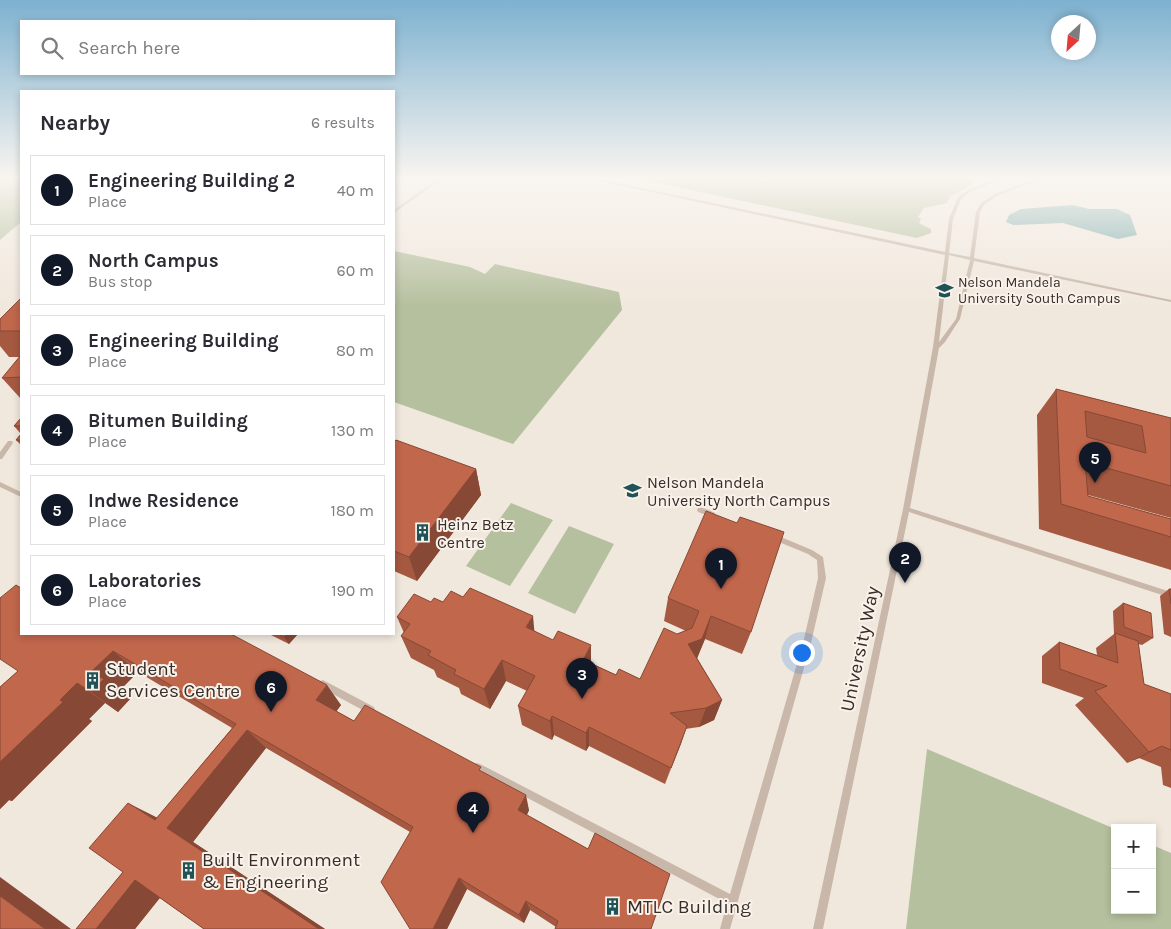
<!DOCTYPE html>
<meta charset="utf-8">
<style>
body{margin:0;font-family:Karla,sans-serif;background:#f2f2f3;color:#2b2b33}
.controls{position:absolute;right:15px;bottom:15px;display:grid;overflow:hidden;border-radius:0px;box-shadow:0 2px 8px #0003}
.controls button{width:45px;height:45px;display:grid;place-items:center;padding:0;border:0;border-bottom:1px solid #e1e1e2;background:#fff;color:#2b2b33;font:25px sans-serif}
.compass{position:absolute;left:1051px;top:15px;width:45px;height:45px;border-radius:50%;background:#fff;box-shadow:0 2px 8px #0003;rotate:206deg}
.you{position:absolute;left:801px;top:652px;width:18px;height:18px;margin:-12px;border:4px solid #fff;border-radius:50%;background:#1a73e8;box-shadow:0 0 0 8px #1a73e833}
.badge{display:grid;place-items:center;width:32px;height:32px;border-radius:50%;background:#111827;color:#fff;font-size:16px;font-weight:700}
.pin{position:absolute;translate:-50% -41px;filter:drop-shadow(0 1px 2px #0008)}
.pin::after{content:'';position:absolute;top:26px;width:18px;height:15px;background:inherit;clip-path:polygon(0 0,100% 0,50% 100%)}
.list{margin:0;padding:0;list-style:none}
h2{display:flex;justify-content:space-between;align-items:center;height:65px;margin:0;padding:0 20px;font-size:21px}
h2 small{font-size:16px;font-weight:400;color:#7c7c81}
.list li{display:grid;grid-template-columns:32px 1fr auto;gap:15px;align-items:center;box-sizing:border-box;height:70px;margin:0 10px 10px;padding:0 10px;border:1px solid #e1e1e2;border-radius:0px}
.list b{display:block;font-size:19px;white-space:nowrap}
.list p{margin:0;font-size:16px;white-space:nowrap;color:#7c7c81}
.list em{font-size:16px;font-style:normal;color:#7c7c81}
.icon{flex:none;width:28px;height:28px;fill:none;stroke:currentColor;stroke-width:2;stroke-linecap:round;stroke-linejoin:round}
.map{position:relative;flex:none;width:1171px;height:929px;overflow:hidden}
.search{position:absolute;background:#fff;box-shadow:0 2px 8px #0003;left:20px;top:20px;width:375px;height:55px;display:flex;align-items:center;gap:12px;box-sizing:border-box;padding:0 18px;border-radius:0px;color:#7c7c81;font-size:19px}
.panel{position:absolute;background:#fff;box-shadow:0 2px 8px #0003;left:20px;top:90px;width:375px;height:545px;border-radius:0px}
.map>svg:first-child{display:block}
.green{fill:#b5c09e}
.water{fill:#7dacad}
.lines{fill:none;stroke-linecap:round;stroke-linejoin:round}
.service{fill:#c9b8aa;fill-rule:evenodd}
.wall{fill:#a65941}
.shaded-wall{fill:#874835}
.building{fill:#c1674c;stroke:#874835;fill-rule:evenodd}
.labels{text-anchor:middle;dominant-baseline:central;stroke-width:4;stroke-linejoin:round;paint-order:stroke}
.far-poi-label{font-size:14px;fill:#372d29;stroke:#f9f2ea;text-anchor:start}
.poi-label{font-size:16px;fill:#372d29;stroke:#f9f2ea;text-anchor:start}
.near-street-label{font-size:19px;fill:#372d29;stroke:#f9f2ea}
.near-poi-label{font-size:19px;fill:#372d29;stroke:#f9f2ea;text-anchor:start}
</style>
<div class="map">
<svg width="1171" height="929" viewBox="0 0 1171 929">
<rect width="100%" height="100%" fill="#f1e8dd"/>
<!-- green -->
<path class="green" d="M0,177H21V222L0,240Z
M630,177H976L973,184L949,197L947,203L924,208L918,217L921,219L919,223L931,229V233L917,238Z
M394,251L470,267L485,274L495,264L619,292L622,310L513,444L394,402Z
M511,503L553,520L510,586L466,566Z
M569,526L614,544L575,614L528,593Z
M927,749L1115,829V910H1152V845L1171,853V929H906Z"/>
<!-- water -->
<path class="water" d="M1073,205L1089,209H1117L1130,215L1137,235L1118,239L1063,223L1013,225L1006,222L1009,215L1021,209Z"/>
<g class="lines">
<!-- service -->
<path class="service" d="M440,177H445L394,213V210Z
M581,177H590L945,252L949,219L958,197L968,190L1001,177H1007L970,192L961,199L953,219L949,253L970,257L976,212L981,203L995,194L1040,177H1047L997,196L984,205L980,212L974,258L1171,300V302L974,261L960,319L945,342L939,348L910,508L1171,592V598L909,512L823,929H813L903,509L933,347L945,255ZM949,255L970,260L956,319L939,342Z
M8,441H12L13,443L2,459H0V452Z
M0,482L21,492V497L0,487Z
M700,507L714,512L715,514L714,516L712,517L698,512L697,510L698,508Z
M776,535L812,550L823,557L826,578L811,643L730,929H720L727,903L474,770L473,767L474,764L477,763L480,764L730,894L803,643L818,578L817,560L808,554L774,540L773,538L774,536Z
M323,680L374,707L375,710L374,713L371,714L368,713L320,687L319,684L320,681Z"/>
</g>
<!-- wall -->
<path class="wall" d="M21,298V399L2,378L20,357H9L0,346V319Z
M1056,389L1171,418V518L1088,495V496L1171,519V570L1039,529L1037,415Z
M21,418V434L14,426Z
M21,434V445L16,440Z
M394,442L476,469L481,495L417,581L394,571Z
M1169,589H1171V637L1164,634L1160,596Z
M668,598L751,632L742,654L705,639L697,658L722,700L714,720L699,727L685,729L665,784L589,746L586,751L554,735L552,740L522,725L518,706L527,691L506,681L490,709L461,694L459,688L437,677L434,670L411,658L401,636L404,633L397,617L431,602H443L534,631L591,663L616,675L640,679L677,634L686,631L664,621Z
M1123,603L1153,638L1142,645L1138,644L1144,684L1171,694V788L1163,785L1161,767L1139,758L1127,763L1075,705L1084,698L1042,683V656L1059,642L1097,655L1096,648L1114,634L1113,611Z
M21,634H231L341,705L336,711L354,721L484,773L529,810L527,815L588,849L556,927L530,910L524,923L467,889L447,929H410V832L266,748L193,842L325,929H204L160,898L135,929H76L123,872L157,818L232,728L138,672L119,691L130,699L118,712L105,703L89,719L92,721L12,801L9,800L0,809V687L18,671Z
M269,634H296L297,635L289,644Z"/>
<!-- shaded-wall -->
<path class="shaded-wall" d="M476,469L481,495L417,581L409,557Z
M533,616L535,638L526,627Z
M711,616L705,639L696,661L688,644Z
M287,634H296L297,635L289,644L284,637Z
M591,645V667L583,660Z
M113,651L138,672L119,691L130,699L118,712L91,692V672Z
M502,660L506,681L490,709L484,689Z
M77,683L105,703L89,719L60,700Z
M327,685L341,705L331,719L316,700Z
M722,700L714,720L699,727L706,708Z
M63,702L92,721L12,801L9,800L0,809V762Z
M552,716L554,735L552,740L550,721Z
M687,726L681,744L665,784L671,768Z
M589,727V746L586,751V733Z
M247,730L266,748L193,842L325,929H319L128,803L156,817L169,825Z
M1162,746L1139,758L1127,763L1149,752Z
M526,795L529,810L522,825L518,810Z
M0,877L71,929H45L0,896Z
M459,878L467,889L447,929H433Z
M135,880L165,891L135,929H96Z
M526,901L530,910L524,923L519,915Z"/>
<!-- building -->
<path class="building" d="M21,298V331H0V319Z
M21,355V377L2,378Z
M1056,389L1171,418V486L1085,462L1088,496L1171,519V537L1061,504ZM1085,411L1142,426L1146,453L1087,437Z
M21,418V426H14Z
M21,434V440H16Z
M396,440L476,469L409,557L394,551V442Z
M706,511L737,523L740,517L784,532L751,632L711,616L702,639L688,644L722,700L706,708L670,713L687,726L671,768L589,727L586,733L552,716L550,721L518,706L535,676L502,660L484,689L454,674L456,670L428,655L431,651L401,636L410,624L397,617L414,594L431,602L434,598L443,602L451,591L463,597L470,588L533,616L526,627L553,640L558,631L591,645L583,660L616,675L619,669L640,679L664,628L677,634L692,628L699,611L668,598Z
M16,585L21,588V634H231L327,685L316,700L354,721L365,705L481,767L479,770L526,795L518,810L588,849L595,833L670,874L651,929H555L558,921L526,901L519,915L459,878L433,929H410L381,882L413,827L247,730L167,828L319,929H204L135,880L96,929H76L123,872L89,848L128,803L155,820L236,724L113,651L91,672L104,679L91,692L77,683L60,700L63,702L0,762V687L18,671L0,659V598Z
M1169,589H1171V604Z
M1123,603L1151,613L1153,638L1124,627Z
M1115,633L1138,641L1144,684L1171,694V750L1162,746L1149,752L1095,691L1107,686L1060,669L1059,642L1118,663Z
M278,634H287L284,637Z
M0,896L45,929H0Z"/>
<!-- sky -->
<linearGradient id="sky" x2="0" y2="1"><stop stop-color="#7db1d0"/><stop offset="0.58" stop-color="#f9f5f0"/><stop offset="1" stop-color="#f9f5f0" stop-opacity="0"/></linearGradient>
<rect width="1171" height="307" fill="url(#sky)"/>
<!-- icons -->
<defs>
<symbol id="university-bare" viewBox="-9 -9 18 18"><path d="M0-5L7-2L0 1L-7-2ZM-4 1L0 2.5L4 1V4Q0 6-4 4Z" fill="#205357" stroke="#f9f2ea" stroke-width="2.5" paint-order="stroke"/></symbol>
<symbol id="building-bare" viewBox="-9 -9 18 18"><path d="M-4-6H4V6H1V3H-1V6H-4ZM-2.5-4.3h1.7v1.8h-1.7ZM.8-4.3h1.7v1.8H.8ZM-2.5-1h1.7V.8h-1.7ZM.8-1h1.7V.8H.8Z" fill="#205357" stroke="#f9f2ea" stroke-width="2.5" paint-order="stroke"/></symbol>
</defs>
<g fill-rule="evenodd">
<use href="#university-bare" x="932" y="278" width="25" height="25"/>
<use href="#university-bare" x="620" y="478" width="25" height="25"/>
<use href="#building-bare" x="410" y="520" width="25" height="25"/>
<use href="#building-bare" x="80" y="668" width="25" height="25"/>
<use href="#building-bare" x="176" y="858" width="25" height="25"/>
<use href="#building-bare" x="600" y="894" width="25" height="25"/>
</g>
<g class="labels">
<!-- far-poi labels -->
<g class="far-poi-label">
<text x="958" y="282">Nelson Mandela<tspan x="958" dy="16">University South Campus</tspan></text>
</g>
<!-- poi labels -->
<g class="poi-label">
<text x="647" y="482">Nelson Mandela<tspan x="647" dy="18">University North Campus</tspan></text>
<text x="437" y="524">Heinz Betz<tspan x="437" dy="18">Centre</tspan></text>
</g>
<!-- near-street labels -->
<g class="near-street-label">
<text transform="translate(860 649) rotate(-78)">University Way</text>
</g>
<!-- near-poi labels -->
<g class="near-poi-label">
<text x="106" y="669">Student<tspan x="106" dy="22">Services Centre</tspan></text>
<text x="202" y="860">Built Environment<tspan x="202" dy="22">&amp; Engineering</tspan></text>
<text x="627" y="907">MTLC Building</text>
</g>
</g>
</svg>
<div class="controls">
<button>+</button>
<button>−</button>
</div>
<svg class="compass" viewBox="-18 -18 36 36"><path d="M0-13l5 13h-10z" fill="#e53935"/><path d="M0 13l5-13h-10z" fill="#7c7c81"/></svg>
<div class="you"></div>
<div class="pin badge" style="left:721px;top:589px">1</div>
<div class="pin badge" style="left:905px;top:583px">2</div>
<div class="pin badge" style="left:582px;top:699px">3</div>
<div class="pin badge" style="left:473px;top:833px">4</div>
<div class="pin badge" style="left:1095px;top:483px">5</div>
<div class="pin badge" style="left:271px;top:712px">6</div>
<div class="search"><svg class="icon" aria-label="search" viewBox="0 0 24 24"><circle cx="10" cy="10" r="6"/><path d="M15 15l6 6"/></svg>Search here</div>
<section class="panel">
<h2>Nearby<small>6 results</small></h2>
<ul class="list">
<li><span class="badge">1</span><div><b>Engineering Building 2</b><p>Place</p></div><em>40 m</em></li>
<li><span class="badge">2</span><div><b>North Campus</b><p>Bus stop</p></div><em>60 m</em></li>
<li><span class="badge">3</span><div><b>Engineering Building</b><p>Place</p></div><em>80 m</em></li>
<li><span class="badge">4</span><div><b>Bitumen Building</b><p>Place</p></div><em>130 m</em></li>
<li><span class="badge">5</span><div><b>Indwe Residence</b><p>Place</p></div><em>180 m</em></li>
<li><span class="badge">6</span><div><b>Laboratories</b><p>Place</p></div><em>190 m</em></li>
</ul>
</section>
</div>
